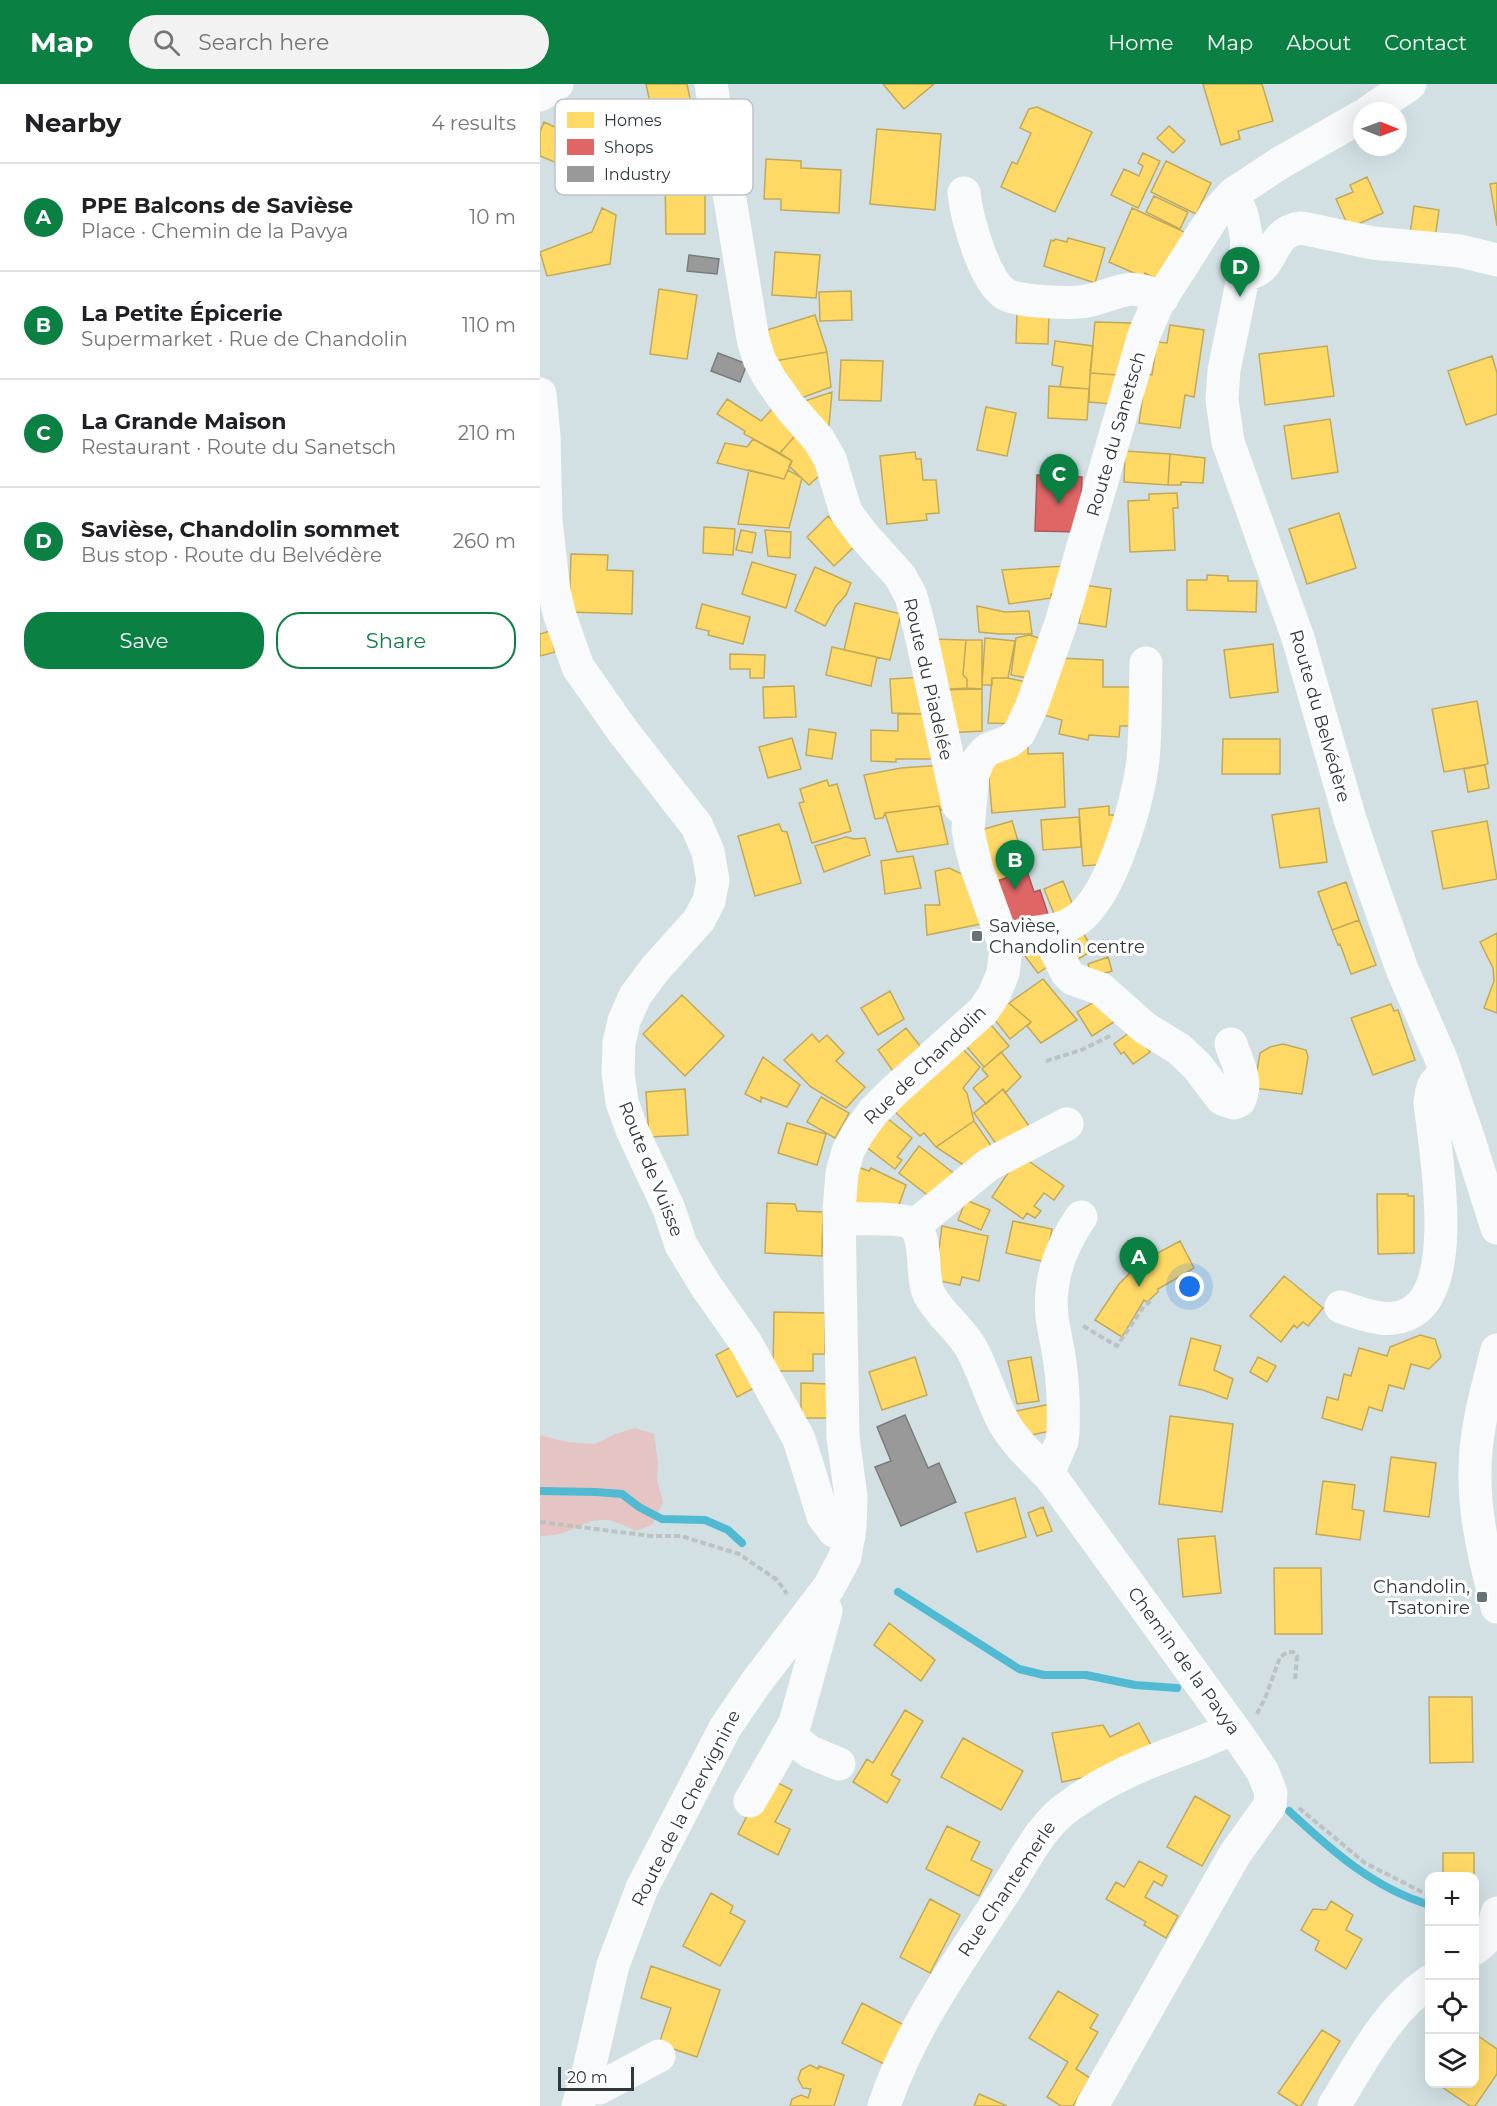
<!DOCTYPE html>
<meta charset="utf-8">
<style>
body{margin:0;font-family:Montserrat,sans-serif;background:#f2f2f2;color:#202124}
.controls{position:absolute;right:18px;bottom:18px;display:grid;overflow:hidden;border-radius:12px;box-shadow:0 6px 24px #0002}
.controls button{width:54px;height:54px;display:grid;place-items:center;padding:0;border:0;border-bottom:2px solid #e0e0e0;background:#fff;color:#202124;font:30px sans-serif}
.compass{position:absolute;left:813px;top:18px;width:54px;height:54px;border-radius:50%;background:#fff;box-shadow:0 6px 24px #0002;rotate:91deg}
.scale{position:absolute;left:18px;bottom:15px;width:76px;box-sizing:border-box;padding-left:6px;border:3px solid #2f393d;border-top:0;font-size:16px;line-height:21px;white-space:nowrap;color:#2f393d;-webkit-text-stroke:4px #fff;paint-order:stroke}
.you{position:absolute;left:650px;top:1203px;width:21px;height:21px;margin:-15px;border:4px solid #fff;border-radius:50%;background:#1a73e8;box-shadow:0 0 0 9px #1a73e833}
.badge{display:grid;place-items:center;width:39px;height:39px;border-radius:50%;background:#0b8043;color:#fff;font-size:20px;font-weight:700}
.pin{position:absolute;translate:-50% -50px;filter:drop-shadow(0 2px 3px #0008)}
.pin::after{content:'';position:absolute;top:32px;width:21px;height:18px;background:inherit;clip-path:polygon(0 0,100% 0,50% 100%)}
.list{margin:0;padding:0;list-style:none}
h2{display:flex;justify-content:space-between;align-items:center;height:78px;margin:0;padding:0 24px;font-size:26px}
h2 small{font-size:20px;font-weight:400;color:#757577}
.list li{display:grid;grid-template-columns:39px 1fr auto;gap:18px;align-items:center;box-sizing:border-box;height:108px;padding:0 24px;border-top:2px solid #e0e0e0}
.list b{display:block;font-size:22px;white-space:nowrap}
.list p{margin:0;font-size:20px;white-space:nowrap;color:#757577}
.list em{font-size:20px;font-style:normal;color:#757577}
.actions{display:flex;gap:12px;padding:18px 24px}
.actions a{flex:1;padding:14px 0;border:2px solid #0b8043;border-radius:24px;text-align:center;font-size:21px;color:#0b8043}
.actions .main{background:#0b8043;color:#fff}
.icon{flex:none;width:33px;height:33px;fill:none;stroke:currentColor;stroke-width:2;stroke-linecap:round;stroke-linejoin:round}
.map{position:relative;flex:none;width:957px;height:2022px;overflow:hidden}
header{display:flex;align-items:center;gap:36px;box-sizing:border-box;height:84px;padding:0 30px;background:#0b8043;color:#fff}
header strong{font-size:28px}
nav{display:flex;gap:33px;margin-inline-start:auto;font-size:21px}
.search{width:420px;height:54px;background:#f2f2f2;display:flex;align-items:center;gap:15px;box-sizing:border-box;padding:0 21px;border-radius:33px;color:#757577;font-size:22px}
main{display:flex}
aside{flex:1;background:#fff}
.map>svg:first-child{display:block}
.green{fill:#e5c5c4}
.homes{fill:#ffd966;stroke:#c1a95a;stroke-width:1.5}
.shops{fill:#e06666;stroke:#ab585a;stroke-width:1.5}
.industry{fill:#999;stroke:#797c7d;stroke-width:1.5}
.lines{fill:none;stroke-linecap:round;stroke-linejoin:round}
.stream{stroke:#50bad2;stroke-width:8}
.path{stroke:#bcc1c2;stroke-width:4;stroke-dasharray:6 3;stroke-linecap:butt}
.minor{stroke:#f8fafb;stroke-width:33}
.poi-dot{fill:#687377;stroke:#fff;stroke-width:2}
.labels{text-anchor:middle;dominant-baseline:central;stroke-width:6;stroke-linejoin:round;paint-order:stroke}
.street-label{font-size:18px;fill:#2f393d;stroke:#fff}
.poi-label{font-size:18px;fill:#2f393d;stroke:#fff;text-anchor:start}
.key{fill:#fff;stroke:#c1c4c5;stroke-width:1.5}
.key-label{font-size:16px;fill:#2f393d}
</style>
<header>
<strong>Map</strong>
<div class="search"><svg class="icon" aria-label="search" viewBox="0 0 24 24"><circle cx="10" cy="10" r="6"/><path d="M15 15l6 6"/></svg>Search here</div>
<nav><a>Home</a><a>Map</a><a>About</a><a>Contact</a></nav>
</header>
<main>
<aside>
<h2>Nearby<small>4 results</small></h2>
<ul class="list">
<li><span class="badge">A</span><div><b>PPE Balcons de Savièse</b><p>Place · Chemin de la Pavya</p></div><em>10 m</em></li>
<li><span class="badge">B</span><div><b>La Petite Épicerie</b><p>Supermarket · Rue de Chandolin</p></div><em>110 m</em></li>
<li><span class="badge">C</span><div><b>La Grande Maison</b><p>Restaurant · Route du Sanetsch</p></div><em>210 m</em></li>
<li><span class="badge">D</span><div><b>Savièse, Chandolin sommet</b><p>Bus stop · Route du Belvédère</p></div><em>260 m</em></li>
</ul>
<div class="actions"><a class="main">Save</a><a>Share</a></div>
</aside>
<div class="map">
<svg width="957" height="2022" viewBox="0 0 957 2022">
<rect width="100%" height="100%" fill="#d2e0e4"/>
<!-- green -->
<path class="green" d="M95,1344L114,1350L118,1378L117,1395L123,1418L112,1441L95,1447C47,1419 43,1453 0,1452V1351L26,1358L55,1360L75,1350Z"/>
<!-- homes -->
<path class="homes" d="M106,0H147L157,48L118,56Z
M343,0H394L364,25Z
M663,0H722L733,37L698,47L700,55L681,61Z
M497,23L552,48L515,128L461,103L472,78L477,80L491,49L480,44L489,25Z
M4,38L36,53L24,82L0,72V48Z
M629,42L645,57L633,69L617,54Z
M337,45L401,50L395,126L330,120Z
M603,69L620,77L598,124L571,111L584,85L599,92L603,82L598,79Z
M226,75L261,77V84L301,86L299,129L241,126V115H224Z
M626,77L671,99L656,130L611,108Z
M827,93L843,129L809,144L796,115L813,108L810,101Z
M125,95H165V150H126Z
M957,99V142L950,100Z
M614,112L648,128L640,145L606,128Z
M874,122L899,126L895,154L870,151Z
M62,124L76,131L70,180L7,192L0,168L52,148Z
M592,124L653,152L622,198L605,189L603,193L569,178Z
M528,154L565,164L555,199L504,182L511,156L514,157L515,155L527,158Z
M235,168L280,171L276,214L232,211Z
M119,205L157,211L147,275L110,270Z
M311,207L312,236L280,237L279,208Z
M477,229H509L508,260L476,259Z
M275,231L287,268L234,277L227,246Z
M555,238L592,239L577,291L550,289Z
M630,241L664,246L654,313L645,311L640,344L599,339L606,290L612,291L617,258L627,259Z
M515,257L553,262L549,305L520,303L523,283L512,281Z
M787,262L794,312L725,321L719,270Z
M287,268L291,303L253,317L234,277Z
M952,272L957,289V330L926,341L908,287Z
M301,276L343,277L341,317L299,316Z
M550,289L577,291L572,320L549,318Z
M509,302L549,305L547,336L508,334Z
M292,308L289,341L284,354L259,319Z
M187,315L221,337L234,323L261,345L240,369L204,350L205,347L177,330Z
M446,323L476,329L467,372L437,366Z
M790,335L798,388L752,395L744,342Z
M261,345L289,383L269,401L249,382L252,377L240,369Z
M213,355L252,377L244,395L177,379L185,359L207,363Z
M585,367L630,370L628,401L584,398Z
M375,368L376,375H381L383,396H396L399,429L386,430L387,436L347,440L340,372Z
M630,370L665,374L663,399L641,398V401H628Z
M209,386L244,395L248,386L262,394L249,444L198,440Z
M637,409L638,424H633L635,466L590,468L588,417L609,416V410Z
M799,429L816,484L767,500L749,445Z
M288,432L316,461L294,482L267,453Z
M164,443L195,445L193,471L163,469Z
M201,446L216,449L212,469L196,466Z
M225,446L251,448L250,474L228,472Z
M31,470L68,471L67,486L93,487L92,530L29,528Z
M212,478L256,491L246,524L202,510Z
M525,482L520,509L511,510V514L469,520L462,486Z
M275,483L311,499L306,511L296,522L285,542L255,527Z
M667,491L688,492V497H717L716,528L647,526V496H667Z
M544,501L571,505L566,543L539,539Z
M315,519L361,530L350,576L304,566Z
M162,520L210,533L203,560L168,551L169,547L156,544Z
M437,522L465,528L489,527L492,550H460L439,548Z
M10,547L15,568L0,572V550Z
M489,551L506,556L493,595L471,591L476,554Z
M445,554L475,557L468,594H452V601H442Z
M389,555L426,556L423,591L427,595V604L396,606Z
M426,556H442V605L427,604V595L423,591Z
M733,560L738,608L690,614L684,566Z
M292,563L337,573L331,602L286,591Z
M190,570L225,571L224,594H210V585H190Z
M517,574L563,576V603H598L597,642H580L579,653L549,651L548,656L519,650L522,636L500,630Z
M385,593L388,630L352,629L350,595Z
M452,594H468L491,599L476,640L448,639Z
M254,602L256,633L224,634L223,603Z
M442,605V647L407,649L398,606Z
M937,617L948,680L904,688L892,625Z
M358,630H388L393,675H356V678L331,677V646L358,647Z
M269,645L296,649L292,675L266,671Z
M252,654L261,685L228,694L219,663Z
M683,655H740V690H682Z
M488,661V670L523,669L525,723L452,729L448,682Z
M403,681L413,725L401,726L399,722L345,729L343,734L335,735L324,691L361,684Z
M945,681L949,704L928,708L924,685Z
M287,696L289,702L297,700L311,747L272,759L259,719L264,718L260,705Z
M399,722L408,760L357,768L345,729Z
M569,722V731H577L567,780L543,782L539,725Z
M779,724L787,778L740,784L732,731Z
M539,733L541,763L503,766L501,736Z
M472,737L487,787L448,800L434,748Z
M947,737L957,795L903,805L892,747Z
M239,740L242,747L247,748L261,799L215,812L198,752Z
M306,753L314,755L325,754L330,771L284,788L275,762Z
M373,772L381,804L345,810L341,777Z
M409,784L422,790L441,840L387,851L385,821H400L395,787Z
M523,797L536,829L517,837L504,805Z
M806,798L819,836L792,846L778,808Z
M819,836L836,881L811,890L800,860L798,861L792,846Z
M539,842L553,866L532,879L518,855Z
M957,849V929L944,924L954,897L953,884L940,858Z
M493,854L516,877L498,889L482,868Z
M568,873L572,887L552,893L548,880Z
M503,895L537,936L501,959L487,942L491,938L469,919Z
M350,907L364,935L338,951L321,924Z
M142,911L184,952L145,992L103,950Z
M559,915L574,938L552,952L537,928Z
M469,919L491,938L470,955L451,931Z
M851,920L854,927L858,926L875,976L833,991L811,934Z
M446,935L469,962L444,983L421,956Z
M366,944L380,962L353,987L338,966Z
M594,945L610,968L593,980L584,968L581,970L574,960Z
M272,950L279,958L287,951L304,969L296,977L325,1003L306,1024L271,1003L244,976Z
M743,960L766,966L768,973L762,1010L714,1004L720,969L730,963Z
M421,963L440,983L423,1004L427,1009L434,1037L396,1063L384,1049L380,1052L349,1022Z
M461,968L481,993L465,1009L463,1005L446,1020L433,1004L448,992L442,985Z
M223,973L260,1001L247,1023L221,1013V1018L205,1010Z
M145,1005L148,1051L109,1053L106,1008Z
M463,1005L494,1049L464,1071L434,1029Z
M281,1013L309,1029L295,1054L267,1038Z
M343,1031L372,1054L357,1073L362,1076L355,1085L321,1059Z
M434,1037L454,1066L431,1086L396,1063Z
M247,1039L286,1050L277,1081L238,1069Z
M379,1062L416,1091L395,1117L359,1089Z
M480,1071L524,1102L514,1116L504,1109L494,1122L501,1127L495,1134L487,1129L483,1135L452,1113Z
M309,1080L329,1087L331,1084L366,1101L356,1129L302,1117Z
M837,1110H868V1112H874V1169L838,1170Z
M426,1116L450,1126L441,1146L418,1136Z
M227,1119L255,1120L257,1127L283,1128L282,1172L225,1169Z
M473,1137L512,1145L506,1178L466,1169Z
M402,1142L448,1152L439,1197L422,1193L420,1201L395,1196Z
M640,1157L654,1184L618,1205V1208L607,1218L604,1216L582,1253L555,1236L579,1200L601,1178Z
M744,1192L783,1224L768,1242L763,1238L757,1244L754,1241L741,1258L710,1232Z
M234,1228L285,1229V1270H273V1287H233Z
M880,1251L895,1255L901,1273L889,1285L871,1280L864,1305L849,1301L842,1327L829,1323L822,1346L782,1334L787,1313L798,1316L804,1290L811,1292L819,1264L847,1272L850,1263Z
M651,1254L681,1262L674,1286L693,1295L687,1315L663,1306L639,1301Z
M195,1261L216,1303L197,1313L176,1271Z
M375,1273L387,1311L342,1326L329,1288Z
M491,1273L499,1317L477,1320L468,1277Z
M718,1273L736,1282L727,1298L710,1288Z
M261,1299L288,1300V1334H261Z
M511,1320L516,1346L481,1353L476,1327Z
M630,1332L693,1340L682,1428L619,1420Z
M851,1373L896,1379L889,1433L844,1427Z
M783,1397L815,1401L812,1425L824,1427L820,1456L776,1450Z
M475,1414L486,1453L437,1468L425,1429Z
M503,1423L512,1447L497,1452L488,1429Z
M675,1452L681,1509L643,1513L638,1455Z
M734,1484H781L782,1550H735Z
M349,1539L395,1576L381,1597L334,1561Z
M889,1613H932L933,1678L890,1679Z
M365,1626L383,1637L351,1691L360,1696L347,1719L313,1698L327,1675L333,1679Z
M599,1639L613,1665L565,1689L522,1698L512,1649L563,1641L570,1653Z
M423,1654L483,1687L461,1726L401,1693Z
M226,1693L252,1706L235,1738L250,1745L238,1771L198,1750Z
M655,1712L690,1732L662,1782L627,1763Z
M407,1742L440,1758L431,1776L452,1786L439,1812L386,1785Z
M903,1769H934V1792H903Z
M599,1777L627,1792L622,1802L614,1797L605,1813L638,1832L626,1854L604,1841L606,1838L566,1815L576,1798L584,1803Z
M171,1809L193,1822L190,1829L205,1837L180,1882L143,1862Z
M390,1815L420,1831L390,1889L360,1873Z
M791,1817L813,1831L806,1846L822,1855L806,1885L775,1866L779,1857L761,1846L773,1825L786,1826Z
M111,1882L180,1906L157,1973L119,1960L131,1924L101,1914Z
M518,1907L558,1931L550,1944L558,1948L536,1985L550,1994L533,2022H521L507,2013L528,1978L489,1954Z
M322,1919L364,1941L344,1980L302,1959Z
M782,1946L800,1957L761,2022H758L738,2009Z
M938,1952L957,1965V1990L935,2022H930L902,2003L904,2000H934V1957Z
M270,1981L278,1985L279,1982L304,1991L294,2022H250L252,2015L261,2011L268,2014L271,2005L263,2004L258,1995L261,1986Z
M439,2010L467,2022H434Z"/>
<!-- shops -->
<path class="shops" d="M497,391L542,393L540,448L495,447Z
M487,787L494,808L500,806L509,833L477,847L448,800Z"/>
<!-- industry -->
<path class="industry" d="M149,171L179,175L177,190L147,187Z
M178,269L207,280L200,298L171,287Z
M365,1331L388,1384L399,1379L416,1418L361,1442L335,1383L351,1377L337,1343Z"/>
<g class="lines">
<!-- stream -->
<path class="stream" d="M0,1407L56,1408L82,1410L99,1423L122,1435L165,1436L188,1446L202,1459
M358,1508L479,1585L504,1591H546L595,1601L637,1604
M749,1727C791,1766 833,1804 890,1821"/>
<!-- path -->
<path class="path" d="M506,977L541,966L572,951
M543,1242L577,1262L604,1222L611,1217
M0,1438L111,1452H141L199,1470L237,1496L247,1510
M717,1630L726,1612L740,1573L748,1568H753L757,1572L755,1595
M759,1724L825,1779L890,1812"/>
<!-- minor -->
<path class="minor" d="M171,0L213,255L219,275L230,295L250,323L279,356L290,375L306,428L323,451L360,492L371,512L380,546L418,721L426,728
M0,11L17,0
M830,27L870,0
M424,109C427,134 443,195 465,210C478,218 531,220 547,217C580,210 586,196 622,214
M693,110L702,131L707,156L703,194L684,286L682,316L688,358L758,554L810,735L827,786L862,885L902,977L929,1056L957,1144
M703,190C738,189 725,147 762,144L833,159L920,167L957,176
M0,310L4,352L6,437L14,507L20,532L38,583L82,646L157,742L168,768L173,796L169,817L159,836L115,885L95,912L84,937L79,959L78,989L82,1018L92,1046L129,1125L141,1161L166,1202L206,1259L259,1355L283,1432L294,1447L309,1452
M509,848L515,865L527,889L533,895L561,905L605,944L639,965L657,982L682,1015L694,1019L699,1017C709,998 697,979 691,960
M464,858C473,854 481,851 490,849C509,846 522,847 538,835C572,810 598,717 603,676C606,644 605,611 606,579
M300,1135C315,1135 362,1133 372,1140C389,1152 380,1191 389,1210C399,1230 419,1243 431,1264C444,1287 451,1315 464,1339C477,1362 498,1378 514,1397L700,1654L723,1688L731,1709L730,1721L695,1770L552,2022
M374,1142L448,1081L527,1040
M801,1223C823,1230 849,1242 872,1228C920,1199 895,1066 890,1018C892,1004 893,997 906,991
M957,1266C947,1306 935,1346 935,1387C934,1433 946,1479 957,1523
M508,1390L522,1357L523,1348C524,1325 523,1301 520,1279C518,1263 514,1248 512,1233C508,1197 521,1162 541,1133
M248,1651L270,1668L299,1680
M210,1717L255,1639L286,1527L281,1513
M934,1865C948,1855 954,1846 957,1829
M59,2004L119,1972
M38,2022L49,1985L73,1881L102,1804L185,1644L215,1600L289,1503L305,1473L310,1443L311,1413L303,1353L299,1127L302,1089L308,1067L318,1049L333,1028L354,1007L443,927L454,911L463,889L466,865L437,785L430,757L428,745L433,690L439,675L444,669L449,665L470,657L479,649L491,624L521,539L604,251L617,221L675,130L693,110L740,79L822,32
M344,2022C371,1942 421,1875 466,1805C485,1777 500,1742 529,1722C559,1700 595,1683 630,1670C652,1662 672,1655 692,1644
M794,2022C821,1978 847,1927 890,1897"/>
</g>
<!-- markers -->
<g class="poi-dot">
<rect x="431" y="846" width="12" height="12" rx="3"/>
<rect x="936" y="1507" width="12" height="12" rx="3"/>
</g>
<g class="labels">
<!-- street labels -->
<g class="street-label">
<text transform="translate(576 350) rotate(-74)">Route du Sanetsch</text>
<text transform="translate(388 595) rotate(77)">Route du Piadelée</text>
<text transform="translate(780 632) rotate(74)">Route du Belvédère</text>
<text transform="translate(385 981) rotate(-44)">Rue de Chandolin</text>
<text transform="translate(111 1085) rotate(68)">Route de Vuisse</text>
<text transform="translate(644 1577) rotate(54)">Chemin de la Pavya</text>
<text transform="translate(146 1724) rotate(-63)">Route de la Chervignine</text>
<text transform="translate(467 1805) rotate(-56)">Rue Chantemerle</text>
</g>
<!-- poi labels -->
<g class="poi-label">
<text x="449" y="842">Savièse,<tspan x="449" dy="21">Chandolin centre</tspan></text>
<text x="930" y="1503" text-anchor="end">Chandolin,<tspan x="930" dy="21">Tsatonire</tspan></text>
</g>
</g>
<!-- legend -->
<rect x="15" y="15" width="198" height="96" rx="9" class="key"/>
<rect x="27" y="28" width="27" height="16" fill="#ffd966"/>
<rect x="27" y="55" width="27" height="16" fill="#e06666"/>
<rect x="27" y="82" width="27" height="16" fill="#999"/>
<g class="key-label">
<text x="64" y="42">Homes</text>
<text x="64" y="69">Shops</text>
<text x="64" y="96">Industry</text>
</g>
</svg>
<div class="controls">
<button>+</button>
<button>−</button>
<button><svg class="icon" aria-label="locate" viewBox="0 0 24 24"><circle cx="12" cy="12" r="6"/><path d="M12 2v4M12 18v4M2 12h4M18 12h4"/></svg></button>
<button><svg class="icon" aria-label="layers" viewBox="0 0 24 24"><path d="M12 4l9 5-9 5-9-5zM3 14l9 5 9-5"/></svg></button>
</div>
<svg class="compass" viewBox="-18 -18 36 36"><path d="M0-13l5 13h-10z" fill="#e53935"/><path d="M0 13l5-13h-10z" fill="#757577"/></svg>
<div class="scale">20 m</div>
<div class="you"></div>
<div class="pin badge" style="left:599px;top:1203px">A</div>
<div class="pin badge" style="left:475px;top:806px">B</div>
<div class="pin badge" style="left:519px;top:420px">C</div>
<div class="pin badge" style="left:700px;top:213px">D</div>
</div>
</main>
